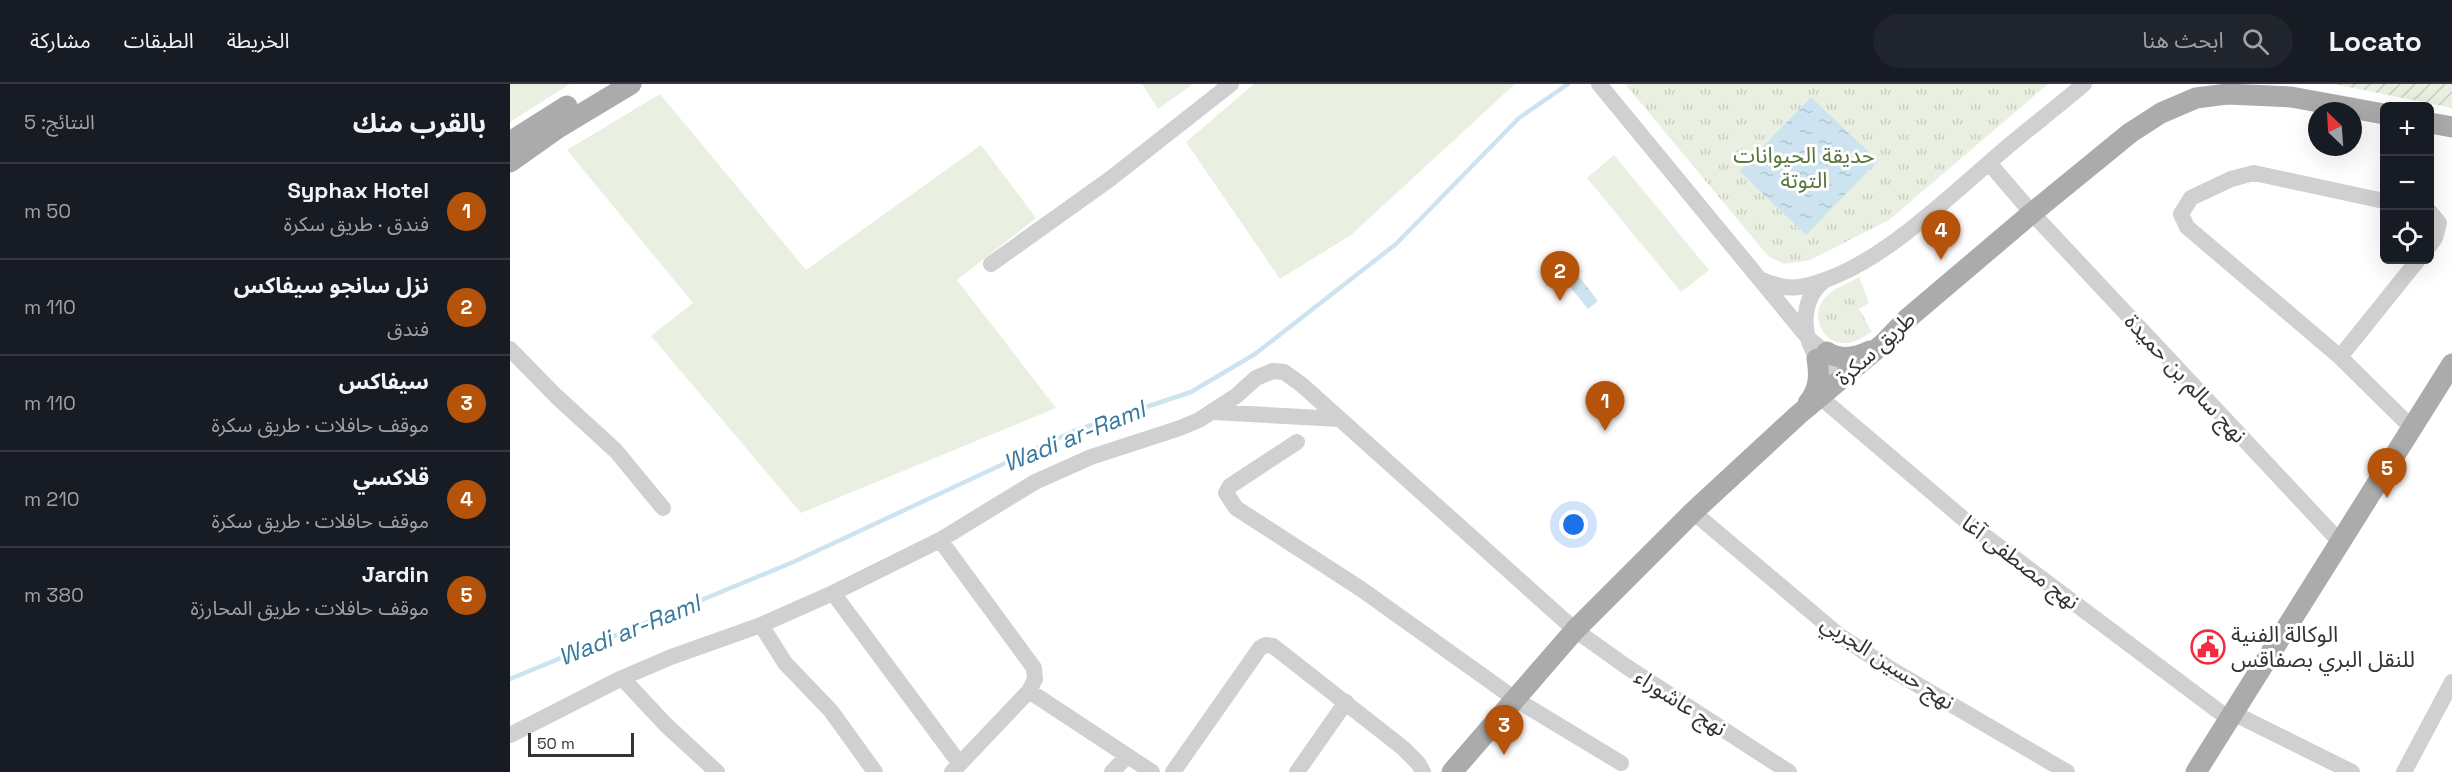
<!DOCTYPE html>
<html lang="ar">
<meta charset="utf-8">
<style>
body{margin:0;font-family:"Space Grotesk","Noto Sans Arabic",sans-serif;background:#20242c;color:#f1f3f6;direction:rtl}
.controls{position:absolute;right:18px;top:18px;display:grid;overflow:hidden;border-radius:9px;box-shadow:0 6px 24px #0002}
.controls button{width:54px;height:54px;display:grid;place-items:center;padding:0;border:0;border-bottom:2px solid #363941;background:#171b24;color:#f1f3f6;font:30px sans-serif}
.compass{position:absolute;left:1798px;top:18px;width:54px;height:54px;border-radius:50%;background:#171b24;box-shadow:0 6px 24px #0002;rotate:335deg}
.scale{position:absolute;left:18px;bottom:15px;width:106px;box-sizing:border-box;padding-left:6px;border:3px solid #333;border-top:0;font-size:16px;line-height:21px;white-space:nowrap;color:#333;-webkit-text-stroke:4px #fff;paint-order:stroke}
.you{position:absolute;left:1064px;top:441px;width:21px;height:21px;margin:-15px;border:4px solid #fff;border-radius:50%;background:#1a73e8;box-shadow:0 0 0 9px #1a73e833}
.badge{display:grid;place-items:center;width:39px;height:39px;border-radius:50%;background:#b45309;color:#fff;font-size:20px;font-weight:700}
.pin{position:absolute;translate:-50% -50px;filter:drop-shadow(0 2px 3px #0008)}
.pin::after{content:'';position:absolute;top:32px;width:21px;height:18px;background:inherit;clip-path:polygon(0 0,100% 0,50% 100%)}
.list{margin:0;padding:0;list-style:none}
h2{display:flex;justify-content:space-between;align-items:center;height:78px;margin:0;padding:0 24px;font-size:26px}
h2 small{font-size:20px;font-weight:400;color:#9ea1a6}
.list li{display:grid;grid-template-columns:39px 1fr auto;gap:18px;align-items:center;box-sizing:border-box;height:96px;padding:0 24px;border-top:2px solid #363941}
.list b{display:block;font-size:22px;white-space:nowrap}
.list p{margin:0;font-size:20px;white-space:nowrap;color:#9ea1a6}
.list em{font-size:20px;font-style:normal;color:#9ea1a6}
.icon{flex:none;width:33px;height:33px;fill:none;stroke:currentColor;stroke-width:2;stroke-linecap:round;stroke-linejoin:round}
.map{position:relative;flex:none;width:1942px;height:688px;overflow:hidden;direction:ltr}
header{display:flex;align-items:center;gap:36px;box-sizing:border-box;height:84px;padding:0 30px;background:#171b24;border-bottom:2px solid #363941}
header strong{font-size:28px}
nav{display:flex;gap:33px;margin-inline-start:auto;font-size:21px}
.search{width:420px;height:54px;background:#20242c;display:flex;align-items:center;gap:15px;box-sizing:border-box;padding:0 21px;border-radius:33px;color:#9ea1a6;font-size:22px}
main{display:flex}
aside{flex:1;background:#171b24}
.map>svg:first-child{display:block}
.grass{fill:#e9f0e1}
.park{fill:url(#park-tufts)}
.garden{fill:url(#garden-furrows)}
.water{fill:url(#water-ripples)}
.lines{fill:none;stroke-linecap:round;stroke-linejoin:round}
.stream{stroke:#cde4f0;stroke-width:4.5}
.minor{stroke:#d0d0d0;stroke-width:16}
.major{stroke:#ababab;stroke-width:21}
.labels{text-anchor:middle;dominant-baseline:central;stroke-width:6;stroke-linejoin:round;paint-order:stroke}
.park-label{font-size:22px;fill:#57743b;stroke:#fff}
.street-label{font-size:22px;fill:#333;stroke:#fff}
.poi-label{font-size:22px;fill:#333;stroke:#fff;text-anchor:start}
.water-label{font-size:24px;font-style:italic;fill:#38799d;stroke:#fff}
</style>
<header>
<strong>Locato</strong>
<div class="search"><svg class="icon" aria-label="search" viewBox="0 0 24 24"><circle cx="10" cy="10" r="6"/><path d="M15 15l6 6"/></svg>ابحث هنا</div>
<nav><a>الخريطة</a><a>الطبقات</a><a>مشاركة</a></nav>
</header>
<main>
<div class="map">
<svg width="1942" height="688" viewBox="0 0 1942 688">
<defs>
<pattern id="park-tufts" width="24" height="20" patternUnits="userSpaceOnUse" patternTransform="scale(1.5)"><rect width="24" height="20" fill="#e9f0e1"/><path d="M3 7l-1-3M5 7V3M7 7l1-3M15 17l-1-3M17 17v-4M19 17l1-3" fill="none" stroke="#c8cec2"/></pattern>
<pattern id="garden-furrows" width="10" height="10" patternUnits="userSpaceOnUse" patternTransform="scale(1.5)"><rect width="10" height="10" fill="#e9f0e1"/><path d="M-1 1l2-2M0 10L10 0M9 11l2-2" fill="none" stroke="#c8cec2"/></pattern>
<pattern id="water-ripples" width="26" height="14" patternUnits="userSpaceOnUse" patternTransform="scale(1.5)"><rect width="26" height="14" fill="#cde4f0"/><path d="M2 4q2-2 4 0t4 0M15 11q2-2 4 0t4 0" fill="none" stroke="#b0c4ce"/></pattern>
</defs>
<rect width="100%" height="100%" fill="#fff"/>
<!-- grass -->
<path class="grass" d="M0,0H60L0,38Z
M632,0H683L648,25Z
M744,0H1005L841,151L770,195L676,58Z
M150,10L296,186L471,61L526,134L447,196L546,324L291,429L141,252L183,219L57,66Z
M1104,71L1199,186L1171,208L1077,94Z"/>
<!-- park -->
<path class="park" d="M1115,0H1538L1379,136L1300,176L1274,180L1258,172Z
M1349,193L1359,219L1349,225L1362,248C1354,252 1346,259 1336,259C1314,260 1300,234 1313,216C1321,205 1337,200 1349,193Z"/>
<!-- garden -->
<path class="garden" d="M1824,0H1942V24Z"/>
<!-- water -->
<path class="water" d="M1301,13L1368,77L1296,151L1229,87Z
M1068,191L1088,217L1078,225L1057,199Z"/>
<g class="lines">
<!-- stream -->
<path class="stream" d="M0,595L281,479L564,347L681,308L745,270L886,160L1009,34L1058,0"/>
<!-- minor -->
<path class="minor" d="M1089,0L1299,255L1326,277
M1479,79L1522,129L1831,459
M1874,117L1744,89L1721,95L1681,114L1671,130L1677,143L1830,273L1902,344
M1920,128L1929,139L1925,154L1920,161
M481,180L600,95L721,0
M1250,195C1263,201 1275,205 1289,203C1361,191 1435,116 1489,70C1517,46 1546,24 1574,0
M1315,196C1292,213 1291,244 1304,269C1309,280 1319,289 1326,299
M0,265L46,312L106,367L153,424
M1830,273L1908,176
M1310,313L1463,443L1719,635
M703,328L830,335
M787,358L720,402L716,409L726,424L851,505L1005,615L1111,679
M1183,428L1330,552L1384,587L1557,688
M430,456L524,584L525,595L519,607L442,688
M323,509L450,680
M251,541L275,579L321,627L365,688
M112,594L156,641L207,688
M519,607L642,688
M1723,629L1842,688
M0,651L112,594L161,573L251,541L323,509L430,456L525,398L581,373L670,344L689,336L726,312L746,294L763,287L774,288L792,301L1065,546L1117,583L1279,688
M602,688L617,672
M663,688L750,564L756,561L763,562L893,664L908,679L913,688
M787,688L836,618
M1894,688L1942,598"/>
<!-- major -->
<path class="major" d="M1920,39L1942,43
M0,58L57,22
M0,78L48,44L121,0
M1317,268C1331,277 1346,274 1360,267
M1298,319C1309,306 1310,292 1307,275
M942,688L1065,546L1183,428L1288,331L1374,259L1397,235L1522,129L1620,49L1651,29L1686,14L1717,10L1781,13L1874,30
M1686,688L1942,280"/>
</g>
<!-- icons -->
<defs>
<symbol id="civic-ring" viewBox="-11 -11 22 22"><circle r="9.5" fill="#fff" stroke="#f32c41" stroke-width="1.5"/><path d="M-.6-6.5H3V-4.5H.6V-3L4-1V1h2V6H-6V1h2V-1L-.6-3ZM-1.2 2.5V6h2.4V2.5Z" fill="#f32c41"/></symbol>
</defs>
<g fill-rule="evenodd">
<use href="#civic-ring" x="1679" y="544" width="38" height="38"/>
</g>
<g class="labels">
<!-- park labels -->
<g class="park-label">
<text x="1294" y="71">حديقة الحيوانات<tspan x="1294" dy="25">التوتة</tspan></text>
</g>
<!-- street labels -->
<g class="street-label">
<text transform="translate(1365 264) rotate(-42)">طريق سكرة</text>
<text transform="translate(1676 294) rotate(47)">نهج سالم بن حميدة</text>
<text transform="translate(1511 478) rotate(37)">نهج مصطفى آغا</text>
<text transform="translate(1378 578) rotate(33)">نهج حسين الجربي</text>
<text transform="translate(1171 618) rotate(33)">نهج عاشوراء</text>
</g>
<!-- poi labels -->
<g class="poi-label">
<text x="1721" y="550">الوكالة الفنية<tspan x="1721" dy="25">للنقل البري بصفاقس</tspan></text>
</g>
<!-- water labels -->
<g class="water-label">
<text transform="translate(564 352) rotate(-22)">Wadi ar-Raml</text>
<text transform="translate(119 546) rotate(-22)">Wadi ar-Raml</text>
</g>
</g>
</svg>
<div class="controls">
<button>+</button>
<button>−</button>
<button><svg class="icon" aria-label="locate" viewBox="0 0 24 24"><circle cx="12" cy="12" r="6"/><path d="M12 2v4M12 18v4M2 12h4M18 12h4"/></svg></button>
</div>
<svg class="compass" viewBox="-18 -18 36 36"><path d="M0-13l5 13h-10z" fill="#e53935"/><path d="M0 13l5-13h-10z" fill="#9ea1a6"/></svg>
<div class="scale">50 m</div>
<div class="you"></div>
<div class="pin badge" style="left:1095px;top:347px">1</div>
<div class="pin badge" style="left:1050px;top:217px">2</div>
<div class="pin badge" style="left:994px;top:671px">3</div>
<div class="pin badge" style="left:1431px;top:176px">4</div>
<div class="pin badge" style="left:1877px;top:414px">5</div>
</div>
<aside>
<h2>بالقرب منك<small>النتائج: 5</small></h2>
<ul class="list">
<li><span class="badge">1</span><div><b>Syphax Hotel</b><p>فندق · طريق سكرة</p></div><em>50 m</em></li>
<li><span class="badge">2</span><div><b>نزل سانجو سيفاكس</b><p>فندق</p></div><em>110 m</em></li>
<li><span class="badge">3</span><div><b>سيفاكس</b><p>موقف حافلات · طريق سكرة</p></div><em>110 m</em></li>
<li><span class="badge">4</span><div><b>قلاكسي</b><p>موقف حافلات · طريق سكرة</p></div><em>210 m</em></li>
<li><span class="badge">5</span><div><b>Jardin</b><p>موقف حافلات · طريق المحارزة</p></div><em>380 m</em></li>
</ul>
</aside>
</main>
